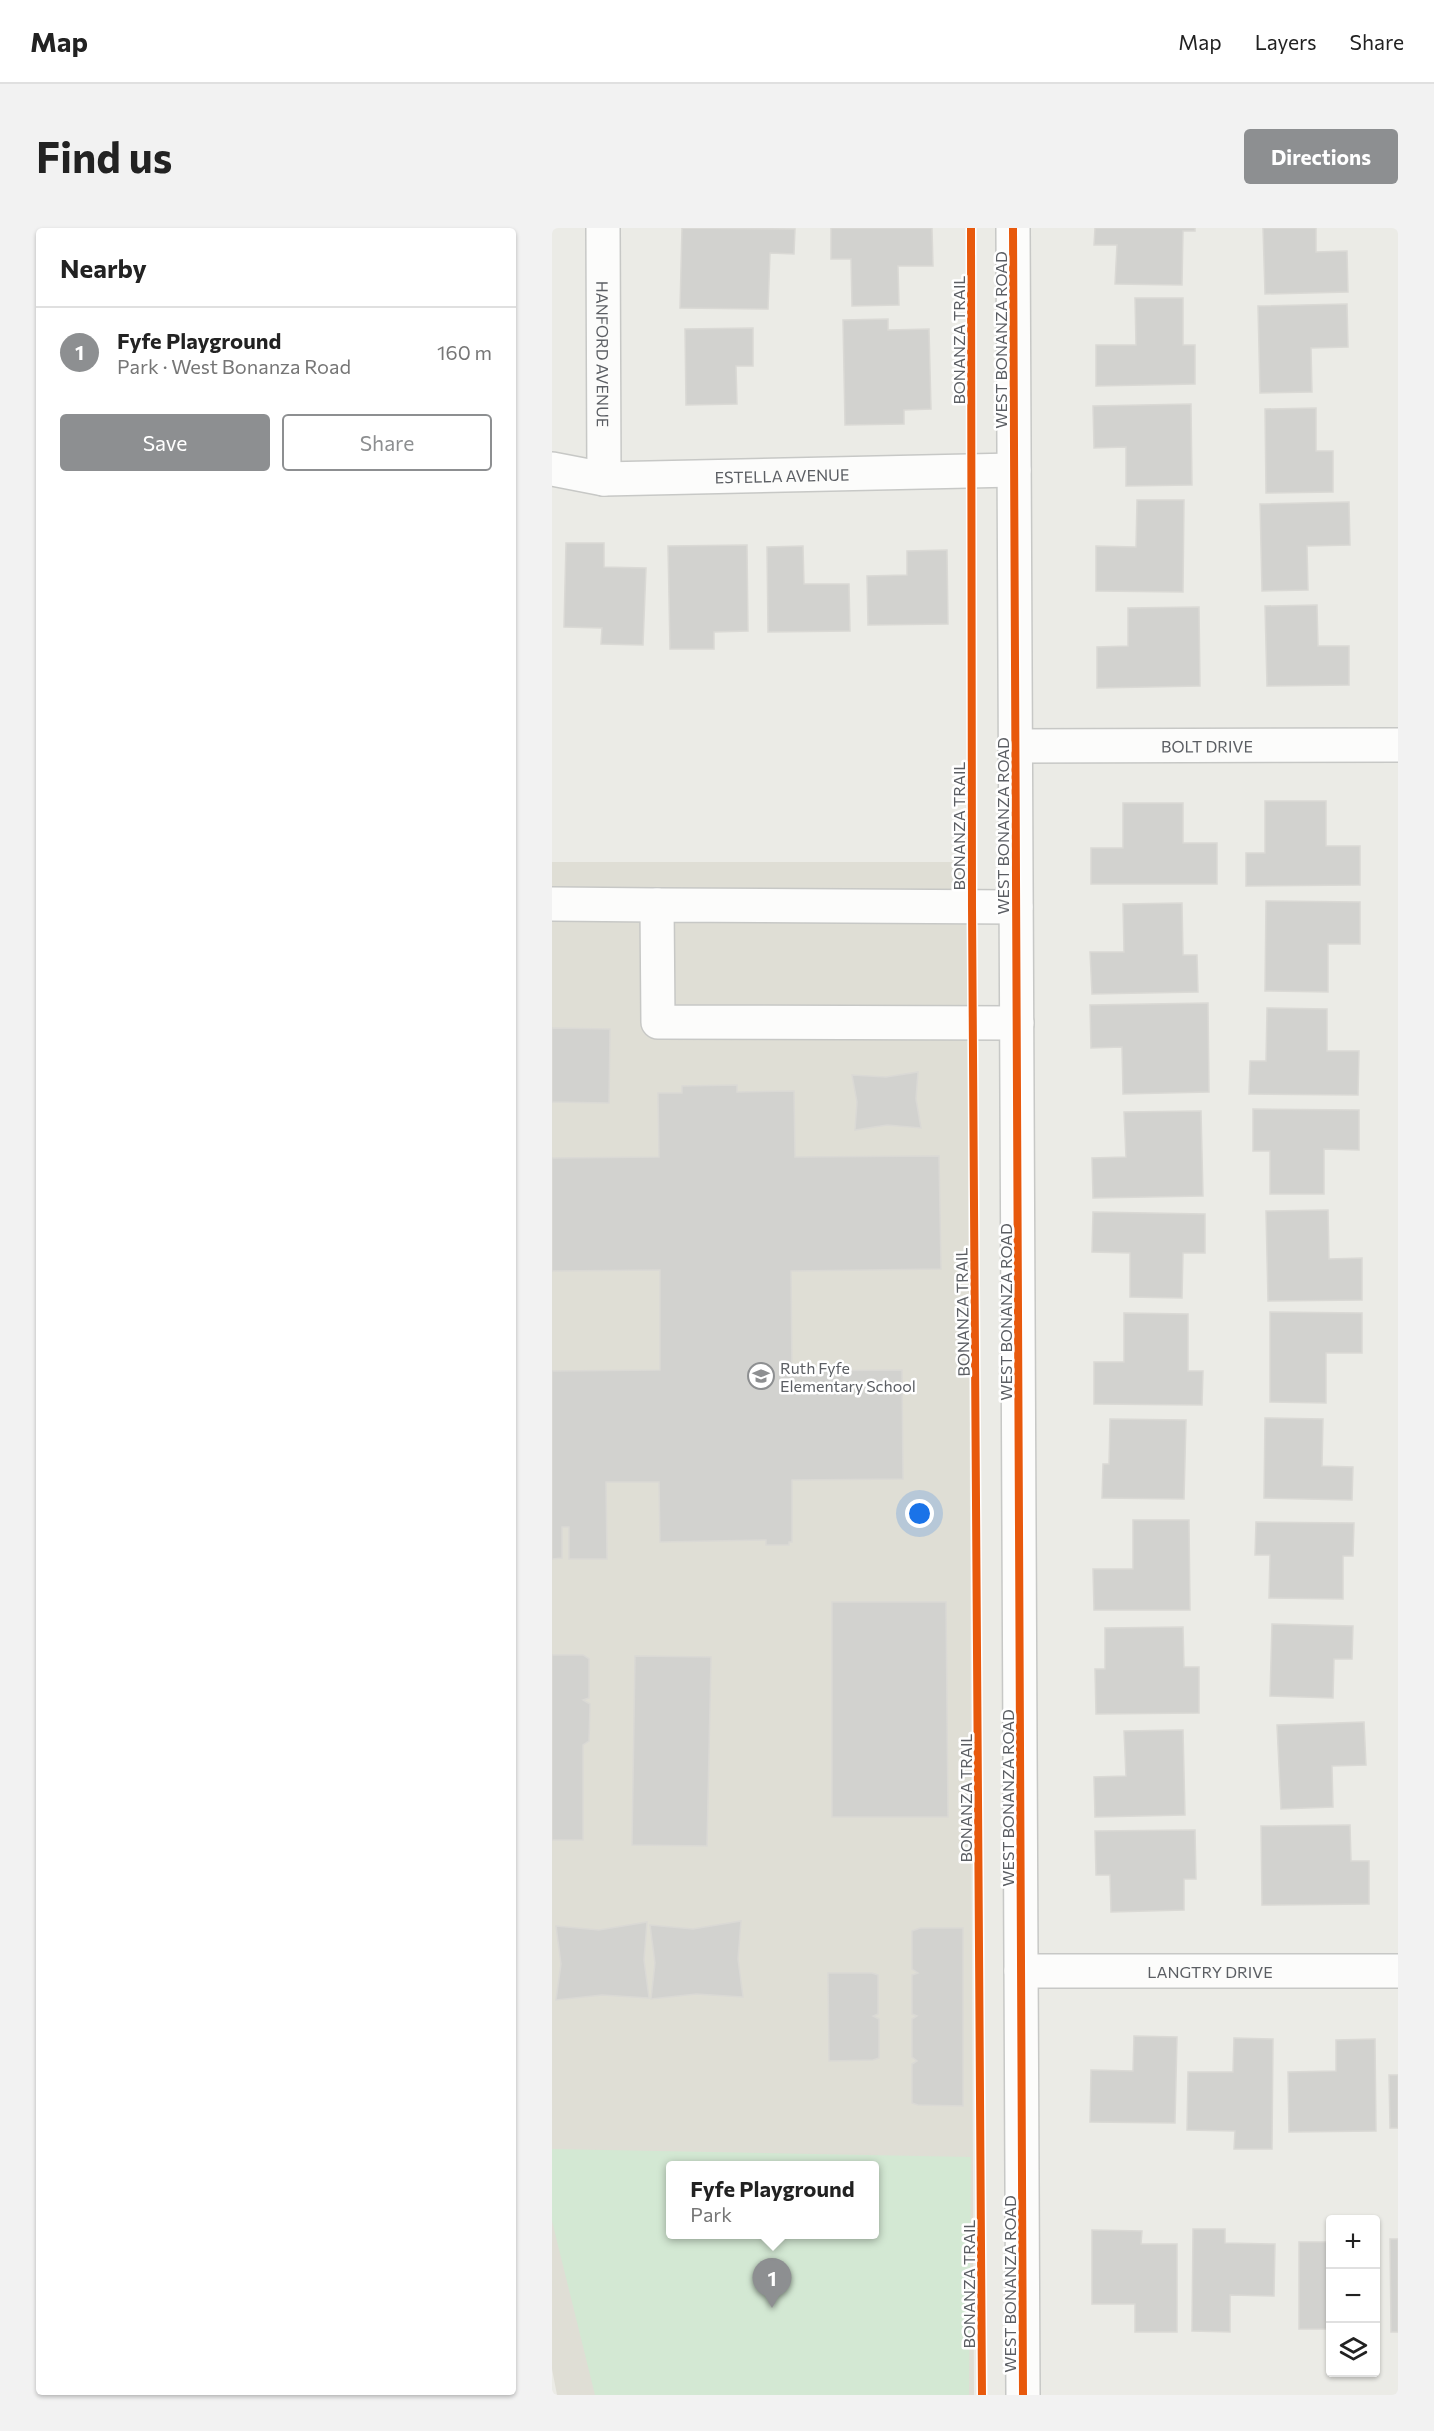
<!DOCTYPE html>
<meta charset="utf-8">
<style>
body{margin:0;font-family:Commissioner,sans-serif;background:#f2f2f2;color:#222}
.controls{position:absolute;right:18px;bottom:18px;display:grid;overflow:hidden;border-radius:6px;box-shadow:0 2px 4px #0004}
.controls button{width:54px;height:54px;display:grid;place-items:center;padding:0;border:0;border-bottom:2px solid #e0e0e0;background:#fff;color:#222;font:30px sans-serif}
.you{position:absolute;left:368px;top:1286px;width:21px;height:21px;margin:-15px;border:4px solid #fff;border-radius:50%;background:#1a73e8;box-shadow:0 0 0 9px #1a73e833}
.badge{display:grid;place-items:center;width:39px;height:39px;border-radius:50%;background:#8d8f91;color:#fff;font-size:20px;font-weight:700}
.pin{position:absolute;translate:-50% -50px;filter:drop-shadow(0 2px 3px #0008)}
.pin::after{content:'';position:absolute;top:32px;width:21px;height:18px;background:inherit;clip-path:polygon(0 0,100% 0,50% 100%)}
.popup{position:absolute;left:114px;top:1933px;width:213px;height:78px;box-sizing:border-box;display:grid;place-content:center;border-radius:6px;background:#fff;filter:drop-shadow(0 2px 4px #0005);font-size:20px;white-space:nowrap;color:#767676}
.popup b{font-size:22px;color:#222}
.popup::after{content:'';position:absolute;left:50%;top:100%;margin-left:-12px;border:12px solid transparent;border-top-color:#fff}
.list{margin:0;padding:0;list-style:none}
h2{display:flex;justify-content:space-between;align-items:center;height:78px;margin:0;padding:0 24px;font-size:26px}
h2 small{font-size:20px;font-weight:400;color:#767676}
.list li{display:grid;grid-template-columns:39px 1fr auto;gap:18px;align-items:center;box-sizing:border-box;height:90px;padding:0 24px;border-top:2px solid #e0e0e0}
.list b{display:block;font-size:22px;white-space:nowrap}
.list p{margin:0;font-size:20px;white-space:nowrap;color:#767676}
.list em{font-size:20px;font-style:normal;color:#767676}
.actions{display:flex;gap:12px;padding:18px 24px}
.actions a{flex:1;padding:14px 0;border:2px solid #8d8f91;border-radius:6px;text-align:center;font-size:21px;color:#8d8f91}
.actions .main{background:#8d8f91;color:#fff}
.icon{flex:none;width:33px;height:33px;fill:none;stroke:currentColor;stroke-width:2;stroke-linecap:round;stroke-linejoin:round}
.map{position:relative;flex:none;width:846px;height:2167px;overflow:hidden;border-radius:6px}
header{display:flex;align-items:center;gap:36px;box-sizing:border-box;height:84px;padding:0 30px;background:#fff;border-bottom:2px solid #e0e0e0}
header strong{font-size:28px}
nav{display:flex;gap:33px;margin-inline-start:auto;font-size:21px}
.intro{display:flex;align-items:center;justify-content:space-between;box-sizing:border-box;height:144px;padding:0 36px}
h1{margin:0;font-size:42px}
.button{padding:15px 27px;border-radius:6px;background:#8d8f91;color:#fff;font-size:21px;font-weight:700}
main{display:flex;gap:36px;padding:0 36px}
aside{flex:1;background:#fff;border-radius:6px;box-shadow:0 2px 4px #0004}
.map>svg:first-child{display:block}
.education{fill:#dfded5;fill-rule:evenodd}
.green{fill:#d3e8d3;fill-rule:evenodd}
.building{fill:#d2d2cf;stroke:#dad9d5;stroke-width:1.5}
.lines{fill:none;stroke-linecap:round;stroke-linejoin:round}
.minor-casing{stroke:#c7c8c6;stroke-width:36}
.minor{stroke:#fcfcfb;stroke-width:33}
.cycleway-casing{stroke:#fff;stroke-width:11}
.cycleway{stroke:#e8590c;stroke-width:8}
.labels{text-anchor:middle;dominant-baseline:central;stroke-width:5;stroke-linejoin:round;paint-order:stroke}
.street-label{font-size:16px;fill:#5b5e63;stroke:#fff}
.poi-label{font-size:16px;fill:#5b5e63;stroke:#fff;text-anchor:start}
</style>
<header>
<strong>Map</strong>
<nav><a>Map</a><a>Layers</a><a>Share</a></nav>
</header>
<div class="intro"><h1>Find us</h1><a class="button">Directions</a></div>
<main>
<aside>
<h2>Nearby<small></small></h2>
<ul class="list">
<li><span class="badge">1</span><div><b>Fyfe Playground</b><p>Park · West Bonanza Road</p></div><em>160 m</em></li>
</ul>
<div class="actions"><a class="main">Save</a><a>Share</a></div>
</aside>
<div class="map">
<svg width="846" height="2167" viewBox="0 0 846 2167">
<rect width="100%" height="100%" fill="#ebebe6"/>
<!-- education -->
<path class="education" d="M0,634H415L422,2167H5L0,2141ZM118,1938H322V2006H118Z"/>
<!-- green -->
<path class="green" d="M0,1921L419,1929L417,2167H43L0,1993ZM118,1938H322V2006H118Z"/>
<!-- building -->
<path class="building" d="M130,0L243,1L242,26L218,25L216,81L128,80Z
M279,0H380L381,38H346L347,77L300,78L299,31H279Z
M543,0H643V3H631L630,57L563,56L565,17H542Z
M711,0H764V24L795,23L796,64L713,66Z
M583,70H631V117H643V156L544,158V117H584Z
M795,76L796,119L759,120L760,164L708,165L706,78Z
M336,91V102L377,101L379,181L352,182V196L293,197L291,92Z
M201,100V138H184L185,176L134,177L133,101Z
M639,176L640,257L574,258V219L542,220L541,178Z
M764,180V223H781V264L714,265L713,181Z
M585,272H632L631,364L544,363V318L584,319Z
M797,274L798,317L755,318L756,362L710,363L708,276Z
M14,315H52V339L94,340L91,417L49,416L50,400L12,399Z
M195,317L196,403L162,404V421H118L116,318Z
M251,318L252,356H297L298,403L216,404L215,319Z
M395,322L396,396L316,397L315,348L355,347V323Z
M765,377L766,418H797V457L715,458L713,378Z
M647,379L648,458L545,460V419L576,418V380Z
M713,573H774V618H808V657L694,658V625H713Z
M571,575H631V615H665V656H539V620H571Z
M714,673L808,674V716H776V764L713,763Z
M630,675L631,727H645L646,764L540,766L538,724H572L571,676Z
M656,775L657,864L571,866L570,819L539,820L538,777Z
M715,780L775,781V823H807L806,867L697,866L698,833H714Z
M0,800L58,801L57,875L0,874Z
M366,844L364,871L369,900L335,897L303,902L305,874L300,847L334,849Z
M185,857V864L242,863L243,929L387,928L389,1041L239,1043L240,1143L350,1142L351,1251L240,1252V1314H237V1317H214V1312L108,1314L107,1254H54L55,1331H17V1299H10V1330L0,1331V1143L108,1142V1042L0,1043V930L107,929L106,865H130V858Z
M701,881L807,882V922L772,921V966H718V923H701Z
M649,883L651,968L541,970L540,930L574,929L572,884Z
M776,982L777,1031L810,1030V1072L716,1073L714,983Z
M541,984L653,986V1025H631L630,1070L578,1069V1025L540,1024Z
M718,1084L810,1085V1125H774V1175L718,1174Z
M572,1085L636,1086V1143H651L650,1177L542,1176V1134H572Z
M713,1190L771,1191L770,1238L801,1239L800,1272L712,1270Z
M558,1191L634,1192L632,1271L550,1270L551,1236H557Z
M581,1292H637L638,1382H542L541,1341H581Z
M704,1294L802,1295L801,1328H791V1371L717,1370L718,1327H703Z
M280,1374H394L396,1589H280Z
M720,1396L801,1398L800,1431H782L781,1470L718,1468Z
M631,1399L632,1439H647V1485L544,1486L543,1441H553V1400Z
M0,1427H31L37,1431V1470L31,1472L38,1476L37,1513L31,1517V1612H0Z
M83,1428L159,1429L155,1618L80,1617Z
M812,1494L814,1537L780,1538L781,1579L729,1581L725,1497Z
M631,1502L633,1587L543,1589L542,1549L574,1548L572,1503Z
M798,1597L799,1633H817V1676L710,1677L709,1598Z
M643,1602L644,1651H632V1682L559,1684L558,1647H544L543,1603Z
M189,1693L186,1731L191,1769L144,1766L99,1771L103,1735L98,1697L141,1701Z
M95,1694L92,1732L97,1770L50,1767L4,1772L9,1736L4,1698L47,1702Z
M368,1700H411V1878L366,1877L360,1875V1836L365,1833L360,1829V1791L365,1788L360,1786V1747L366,1745L360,1741V1703Z
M276,1745H320L326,1747V1786L321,1788L327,1791V1830L321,1832L277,1833Z
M582,1808L625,1809L623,1895L538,1894L539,1842L581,1843Z
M682,1810L721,1811L720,1921H682L683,1903L635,1902L636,1844H681Z
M823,1811L824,1903L737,1904L736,1844L784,1843V1812Z
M837,1847H846V1900H838Z
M641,2001H673V2015L723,2016L722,2068L678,2067V2104L640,2103Z
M540,2002L590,2003L589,2016H625V2104H583V2076H540Z
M838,2011H846V2104H839Z
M747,2014H778V2101H747Z"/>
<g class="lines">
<defs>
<g id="minor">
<path id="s1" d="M51,0L52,251"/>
<path d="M461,0L471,2167"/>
<path id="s2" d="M0,241L52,251L462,242"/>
<path id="s3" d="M463,518L846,517"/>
<path d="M0,676L105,677"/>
<path d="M464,679L105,677L106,794L465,795"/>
<path id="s4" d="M469,1743H846"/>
</g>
</defs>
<!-- minor casing -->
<use href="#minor" class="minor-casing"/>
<!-- minor -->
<use href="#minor" class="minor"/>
<defs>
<path id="cycleway" d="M419,0L420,679L430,2167
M461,0L471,2167"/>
</defs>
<!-- cycleway casing -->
<use href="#cycleway" class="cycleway-casing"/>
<!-- cycleway -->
<use href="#cycleway" class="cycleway"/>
</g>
<!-- icons -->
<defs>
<symbol id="school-ring" viewBox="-11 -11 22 22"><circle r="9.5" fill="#fff" stroke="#8d8f91" stroke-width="1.5"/><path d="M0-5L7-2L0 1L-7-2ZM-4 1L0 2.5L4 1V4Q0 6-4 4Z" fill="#8d8f91"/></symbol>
</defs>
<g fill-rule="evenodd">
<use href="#school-ring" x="194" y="1133" width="30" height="30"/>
</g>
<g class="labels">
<!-- street labels -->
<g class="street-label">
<text transform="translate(406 112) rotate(-90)">BONANZA TRAIL</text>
<text transform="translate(448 112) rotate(-90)">WEST BONANZA ROAD</text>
<text stroke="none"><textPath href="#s1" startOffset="126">HANFORD AVENUE</textPath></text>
<text stroke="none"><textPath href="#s2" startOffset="231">ESTELLA AVENUE</textPath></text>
<text stroke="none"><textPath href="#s3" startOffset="192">BOLT DRIVE</textPath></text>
<text transform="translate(406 598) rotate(-90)">BONANZA TRAIL</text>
<text transform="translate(450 598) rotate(-90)">WEST BONANZA ROAD</text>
<text transform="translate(410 1084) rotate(-91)">BONANZA TRAIL</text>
<text transform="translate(453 1084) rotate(-90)">WEST BONANZA ROAD</text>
<text transform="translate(413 1570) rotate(-90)">BONANZA TRAIL</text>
<text transform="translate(455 1570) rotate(-90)">WEST BONANZA ROAD</text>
<text stroke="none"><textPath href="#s4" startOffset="189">LANGTRY DRIVE</textPath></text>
<text transform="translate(416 2056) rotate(-90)">BONANZA TRAIL</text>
<text transform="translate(457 2056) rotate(-90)">WEST BONANZA ROAD</text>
</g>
<!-- poi labels -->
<g class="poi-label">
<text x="228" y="1139">Ruth Fyfe<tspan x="228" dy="18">Elementary School</tspan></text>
</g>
</g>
</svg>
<div class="controls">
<button>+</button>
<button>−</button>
<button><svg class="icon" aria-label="layers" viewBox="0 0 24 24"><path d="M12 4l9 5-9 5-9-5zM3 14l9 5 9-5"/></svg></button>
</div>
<div class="you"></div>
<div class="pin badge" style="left:220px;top:2080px">1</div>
<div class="popup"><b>Fyfe Playground</b>Park</div>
</div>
</main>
